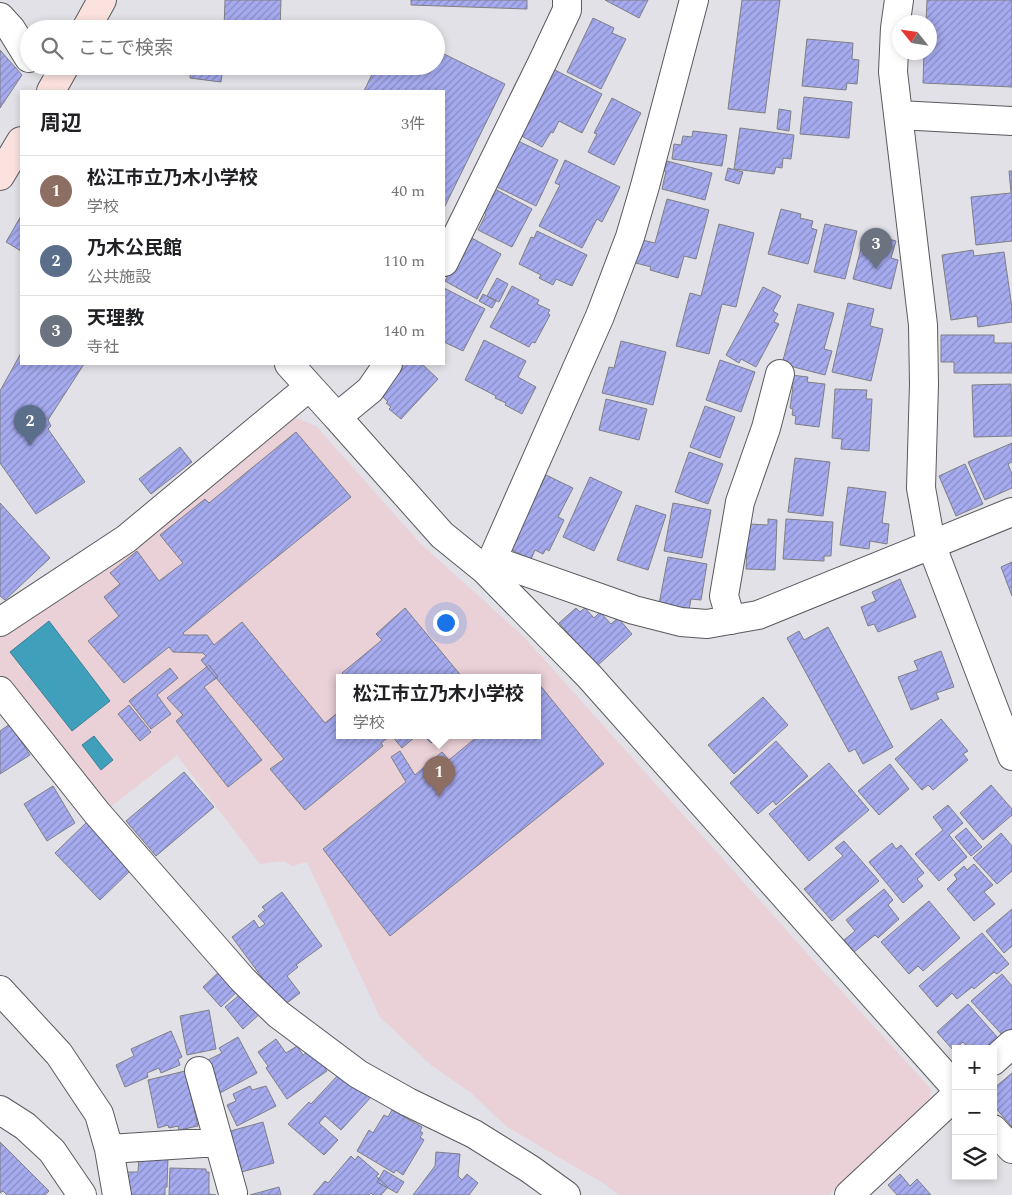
<!DOCTYPE html>
<html lang="ja">
<meta charset="utf-8">
<style>
body{margin:0;font-family:Spectral,"Noto Sans JP",serif;background:#f2f2f2;color:#202124}
.controls{position:absolute;right:15px;bottom:15px;display:grid;overflow:hidden;border-radius:0px;box-shadow:0 2px 8px #0003}
.controls button{width:45px;height:45px;display:grid;place-items:center;padding:0;border:0;border-bottom:1px solid #e0e0e0;background:#fff;color:#202124;font:25px sans-serif}
.compass{position:absolute;left:892px;top:15px;width:45px;height:45px;border-radius:50%;background:#fff;box-shadow:0 2px 8px #0003;rotate:300deg}
.you{position:absolute;left:445px;top:622px;width:18px;height:18px;margin:-12px;border:4px solid #fff;border-radius:50%;background:#1a73e8;box-shadow:0 0 0 8px #1a73e833}
.badge{display:grid;place-items:center;width:32px;height:32px;border-radius:50%;background:#44897e;color:#fff;font-size:16px;font-weight:700}
.pin{position:absolute;translate:-50% -41px;filter:drop-shadow(0 1px 2px #0008)}
.pin::after{content:'';position:absolute;top:26px;width:18px;height:15px;background:inherit;clip-path:polygon(0 0,100% 0,50% 100%)}
.popup{position:absolute;left:336px;top:674px;width:205px;height:65px;box-sizing:border-box;display:grid;place-content:center;border-radius:0px;background:#fff;filter:drop-shadow(0 1px 4px #0005);font-size:16px;white-space:nowrap;color:#757577}
.popup b{font-size:19px;color:#202124}
.popup::after{content:'';position:absolute;left:50%;top:100%;margin-left:-10px;border:10px solid transparent;border-top-color:#fff}
.list{margin:0;padding:0;list-style:none}
h2{display:flex;justify-content:space-between;align-items:center;height:65px;margin:0;padding:0 20px;font-size:21px}
h2 small{font-size:16px;font-weight:400;color:#757577}
.list li{display:grid;grid-template-columns:32px 1fr auto;gap:15px;align-items:center;box-sizing:border-box;height:70px;padding:0 20px;border-top:1px solid #e0e0e0}
.list b{display:block;font-size:19px;white-space:nowrap}
.list p{margin:0;font-size:16px;white-space:nowrap;color:#757577}
.list em{font-size:16px;font-style:normal;color:#757577}
.icon{flex:none;width:28px;height:28px;fill:none;stroke:currentColor;stroke-width:2;stroke-linecap:round;stroke-linejoin:round}
.map{position:relative;flex:none;width:1012px;height:1195px;overflow:hidden}
.search{position:absolute;background:#fff;box-shadow:0 2px 8px #0003;left:20px;top:20px;width:425px;height:55px;display:flex;align-items:center;gap:12px;box-sizing:border-box;padding:0 18px;border-radius:28px;color:#757577;font-size:19px}
.panel{position:absolute;background:#fff;box-shadow:0 2px 8px #0003;left:20px;top:90px;width:425px;height:275px;border-radius:0px}
.map>svg:first-child{display:block}
.education{fill:#ead0d7;fill-rule:evenodd}
.water{fill:#40a0bc;stroke:#3d8094}
.building{fill:url(#building-hatch);stroke:#7e7f84}
.lines{fill:none;stroke-linecap:round;stroke-linejoin:round}
.street-casing{stroke:#595a5e;stroke-width:30}
.secondary-casing{stroke:#595a5e;stroke-width:30}
.street{stroke:#fff;stroke-width:28}
.secondary{stroke:#fbe2df;stroke-width:28}
</style>
<div class="map">
<svg width="1012" height="1195" viewBox="0 0 1012 1195">
<defs>
<pattern id="building-hatch" width="6" height="6" patternUnits="userSpaceOnUse" patternTransform="scale(1.25)"><rect width="6" height="6" fill="#a6abef"/><path d="M-1 1l2-2M0 6l6-6M5 7l2-2" fill="none" stroke="#888cc3"/></pattern>
</defs>
<rect width="100%" height="100%" fill="#e1e1e7"/>
<!-- education -->
<path class="education" d="M289,415L316,426L421,544L524,637L823,971L931,1089L928,1105L828,1195H619L603,1183L507,1127L470,1092L431,1065L380,1017L307,862L292,866L284,861L260,864L177,755L104,812L0,674V637L87,576ZM340,678H538V736H340Z"/>
<!-- water -->
<path class="water" d="M49,621L110,701L72,731L10,652Z
M94,736L113,760L101,770L82,745Z"/>
<!-- building -->
<path class="building" d="M225,0H281L280,29H224Z
M411,0H527V9L411,5Z
M605,0H648L639,18Z
M742,0H780L765,113L728,109Z
M927,0H1012V87L923,83L924,52H930V22H926Z
M593,18L614,28L612,33L626,39L601,89L567,72Z
M807,39L853,43L852,59L859,60L857,84L847,83L846,90L802,86Z
M0,50L22,75L0,108Z
M436,50L505,84L444,208V91H364L376,66H436Z
M191,66H223L221,82L190,78Z
M549,67L602,94L582,133L559,121L553,133L551,132L542,147L516,133Z
M804,97L852,102L849,138L800,134Z
M612,98L641,113L614,165L588,152L597,134L594,133Z
M779,109L791,111L789,131L777,129Z
M740,128L794,135L791,159L783,158L782,168L776,167L774,174L734,169Z
M693,131L727,135L722,166L672,159L674,144L681,145L683,136L692,137Z
M518,141L558,160L536,206L495,186Z
M565,160L620,187L602,222L597,219L582,248L539,226L560,185L555,183Z
M667,161L712,173L705,200L662,189L666,171H664Z
M728,168L743,172L739,184L725,180Z
M1009,171H1012V241L976,245L971,197L1011,193Z
M495,189L532,209L512,247L478,230L486,214L483,212Z
M667,199L709,210L696,259L684,256L678,278L650,270L651,267L632,262L638,239L655,243Z
M781,209L801,214L800,218L813,221L811,228L817,230L808,264L768,254Z
M21,216V251L6,242Z
M719,224L754,233L736,307L722,304L709,354L676,346L690,293L701,296Z
M825,224L857,231L845,279L814,272Z
M537,231L587,255L572,286L556,279L553,285L539,278L541,275L519,264L531,237L534,238Z
M865,233L896,241L891,258L898,260L891,289L853,279Z
M470,237L501,254L477,299L445,281Z
M973,250L974,256L1004,252L1012,308V322L978,327L977,316L951,320L942,255Z
M497,278L508,284L499,302L487,296Z
M512,286L539,300L537,304L550,310L548,313L550,315L535,343L532,342L529,347L490,327Z
M763,287L781,296L773,311L778,314L774,322L779,324L756,367L741,359L739,363L726,355Z
M444,288L485,309L463,351L444,342Z
M483,294L496,301L492,308L479,301Z
M848,303L874,309L870,326L883,329L871,381L832,372Z
M798,304L834,313L824,349L832,351L825,375L782,364Z
M941,335H994V343H1012V373H954V362H941Z
M484,340L526,361L518,377L536,387L522,414L505,405L506,403L495,398L496,396L465,380Z
M621,341L666,352L653,405L602,393L609,367L614,368Z
M21,353V364H84L48,420L51,426L48,429L85,482L36,514L0,463V391Z
M720,360L755,372L741,412L706,400Z
M404,364H422L438,379L401,419L389,409L391,407L386,403L388,402L378,392Z
M791,375L808,377L807,382L825,384L819,427L795,424L796,416L792,415L793,409L790,408L793,387H790Z
M1011,384L1012,436L974,437L972,385Z
M835,389L867,390L866,399H872L869,451L841,449L842,439L832,438Z
M606,399L647,409L639,440L599,430Z
M705,406L735,417L720,458L690,447Z
M296,432L351,497L183,633L184,635H207L214,645L242,622L325,723L340,711V736H390L381,743L383,746L305,810L270,769L284,759L201,660L206,656L203,653L173,652L169,647L124,683L88,641L119,616L104,597L120,584L110,573L137,551L159,581L183,563L160,535L205,499L209,503Z
M1012,443V462L1008,464L1012,474V488L985,500L968,462Z
M180,447L192,462L151,494L139,479Z
M689,452L723,464L708,504L675,492Z
M795,458L830,462L823,516L788,512Z
M965,464L983,504L956,516L939,476Z
M546,475L573,488L558,517L564,520L549,551L546,549L543,554L535,550L531,559L507,548L522,525Z
M590,477L622,492L594,551L563,537Z
M848,487L886,492L882,523L889,524L887,544L870,541L869,549L840,545Z
M0,503L50,558L5,600L0,596Z
M673,503L711,510L702,558L664,551Z
M636,505L666,515L648,570L617,560Z
M768,519L777,520L775,570L746,569L748,524L768,525Z
M786,519L833,522L831,556H824V561L783,559Z
M668,557L707,564L701,600L691,599L689,610L659,604Z
M1012,562V596L1001,567Z
M900,579L916,617L878,632L874,624L868,626L861,607L876,601L872,592Z
M405,608L463,678H346L342,673L382,640L376,634Z
M576,608L580,612L585,608L594,618L600,612L611,624L618,618L632,634L597,666L559,623Z
M828,627L893,747L863,764L855,749L849,752L787,638L799,631L804,640Z
M941,651L954,687L936,693L939,699L911,710L898,677L918,670L914,661Z
M209,665L218,677L204,687L262,760L228,787L176,721L183,715L167,698Z
M170,668L178,678L157,695L171,714L151,729L129,701Z
M539,684L604,764L390,936L323,849L406,782L391,757L400,751L415,775L442,752L449,760L478,736H538V686Z
M763,697L788,725L734,774L708,745Z
M129,705L151,732L140,741L118,714Z
M941,719L968,751L963,754L968,760L933,790L928,785L922,790L895,759Z
M10,724L30,755L0,774V731Z
M392,736H416L402,748Z
M424,736H441L431,743Z
M776,741L808,776L776,805L773,801L758,814L730,783Z
M829,763L869,810L809,861L769,814Z
M890,764L909,789L879,815L858,791Z
M184,772L214,807L156,856L126,821Z
M991,785L1012,809V815L983,840L960,813Z
M53,786L75,823L47,841L24,804Z
M948,805L963,823L949,835L967,857L939,881L915,854L943,830L933,817Z
M87,822L132,869L100,900L55,853Z
M966,828L982,847L971,856L955,837Z
M1001,833L1012,846V871L997,884L973,858Z
M844,841L879,881L832,921L804,889L843,856L835,848Z
M892,843L896,849L901,845L924,873L917,879L923,886L903,903L869,862Z
M974,864L993,885L984,892L995,904L974,921L947,889L957,879L954,875L964,866L967,870Z
M884,889L893,900L888,905L899,919L878,938L875,935L854,952L844,940L855,931L846,920Z
M282,892L322,946L296,965L298,967L287,976L300,993L283,1006L232,937L254,920L259,928L265,924L258,916L265,910L262,907Z
M929,901L960,938L923,971L918,966L909,974L881,942Z
M1012,909V946L1004,953L986,931Z
M982,933L1009,964L997,974L994,972L974,989L972,987L957,999L952,993L937,1007L919,986Z
M222,969L242,987L221,1007L203,987Z
M1002,974L1012,986V1033L1006,1039L971,1001Z
M244,991L262,1012L243,1029L225,1007Z
M968,1004L998,1038L987,1049H969L963,1042L953,1050L937,1032Z
M209,1010L216,1049L187,1055L180,1016Z
M171,1031L182,1057L178,1059L180,1065L161,1073L159,1068L147,1073L148,1077L125,1087L116,1065L134,1056L131,1049Z
M238,1037L257,1073L220,1093L212,1077L216,1075L208,1060L222,1053L219,1048Z
M276,1039L286,1053L297,1046L303,1055L312,1049L327,1071L287,1099L266,1068L268,1066L258,1052Z
M185,1071L198,1126L179,1130L178,1126L169,1128L168,1125L158,1128L148,1080Z
M340,1073L372,1096L341,1130L325,1116L319,1123L338,1140L324,1155L288,1124L309,1102L311,1104Z
M1012,1073V1127L993,1105V1089Z
M250,1086L252,1090L266,1086L276,1106L237,1126L227,1105L236,1101L233,1094Z
M392,1110L422,1127L420,1131L423,1133L420,1137L424,1140L403,1175L396,1170L394,1173L357,1151L369,1130L373,1133L384,1115L388,1117Z
M263,1122L274,1163L238,1173L227,1132Z
M0,1142L49,1191L45,1195H7L3,1191L0,1193Z
M436,1152L460,1154L458,1176L462,1180L467,1174L478,1183L469,1195H413L435,1166Z
M139,1156H168L167,1187H165V1195H127V1172H138Z
M351,1156L355,1160L358,1156L379,1174L376,1176L388,1187L381,1195H373L371,1193L369,1195H313L325,1181L328,1183Z
M170,1168L206,1169V1172H209V1194L216,1195H169Z
M384,1170L404,1182L397,1193L377,1182Z
M900,1174L910,1186L917,1179L931,1195H897L888,1185Z
M279,1187L281,1195H250Z"/>
<g class="lines">
<defs>
<path id="street" d="M899,0L895,28L893,72L923,325L924,384L921,488L931,544L1012,756
M0,17L11,29L29,58
M898,115L1012,121
M444,262L543,61L567,10V0
M289,364L337,417L370,390L388,364
M337,417L442,535L484,569L589,676L956,1088
M492,560L634,610L681,622L707,624L758,615L1012,512
M484,569L492,560L600,316L630,237L645,186L694,0
M731,620L724,596L740,502L766,428L780,374
M0,622L126,539L309,387
M0,691L97,813L243,980L278,1014L358,1074L408,1102L474,1134L530,1169L566,1195
M0,990L59,1054L99,1114L109,1149L117,1195
M993,1061L1012,1044
M199,1071L233,1193
M0,1110L25,1126L52,1151L82,1195
M993,1129L1012,1149
M109,1149L218,1142
M849,1195L956,1095"/>
<path id="secondary" d="M86,29L102,0
M51,91L65,66
M0,176L21,141"/>
</defs>
<!-- street casing -->
<use href="#street" class="street-casing"/>
<!-- secondary casing -->
<use href="#secondary" class="secondary-casing"/>
<!-- street -->
<use href="#street" class="street"/>
<!-- secondary -->
<use href="#secondary" class="secondary"/>
</g>
</svg>
<div class="controls">
<button>+</button>
<button>−</button>
<button><svg class="icon" aria-label="layers" viewBox="0 0 24 24"><path d="M12 4l9 5-9 5-9-5zM3 14l9 5 9-5"/></svg></button>
</div>
<svg class="compass" viewBox="-18 -18 36 36"><path d="M0-13l5 13h-10z" fill="#e53935"/><path d="M0 13l5-13h-10z" fill="#757577"/></svg>
<div class="you"></div>
<div class="pin badge" style="left:439px;top:797px;background:#8d6e63">1</div>
<div class="popup"><b>松江市立乃木小学校</b>学校</div>
<div class="pin badge" style="left:30px;top:446px;background:#5c6f8a">2</div>
<div class="pin badge" style="left:876px;top:269px;background:#6b7280">3</div>
<div class="search"><svg class="icon" aria-label="search" viewBox="0 0 24 24"><circle cx="10" cy="10" r="6"/><path d="M15 15l6 6"/></svg>ここで検索</div>
<section class="panel">
<h2>周辺<small>3件</small></h2>
<ul class="list">
<li><span class="badge" style="background:#8d6e63">1</span><div><b>松江市立乃木小学校</b><p>学校</p></div><em>40 m</em></li>
<li><span class="badge" style="background:#5c6f8a">2</span><div><b>乃木公民館</b><p>公共施設</p></div><em>110 m</em></li>
<li><span class="badge" style="background:#6b7280">3</span><div><b>天理教</b><p>寺社</p></div><em>140 m</em></li>
</ul>
</section>
</div>
